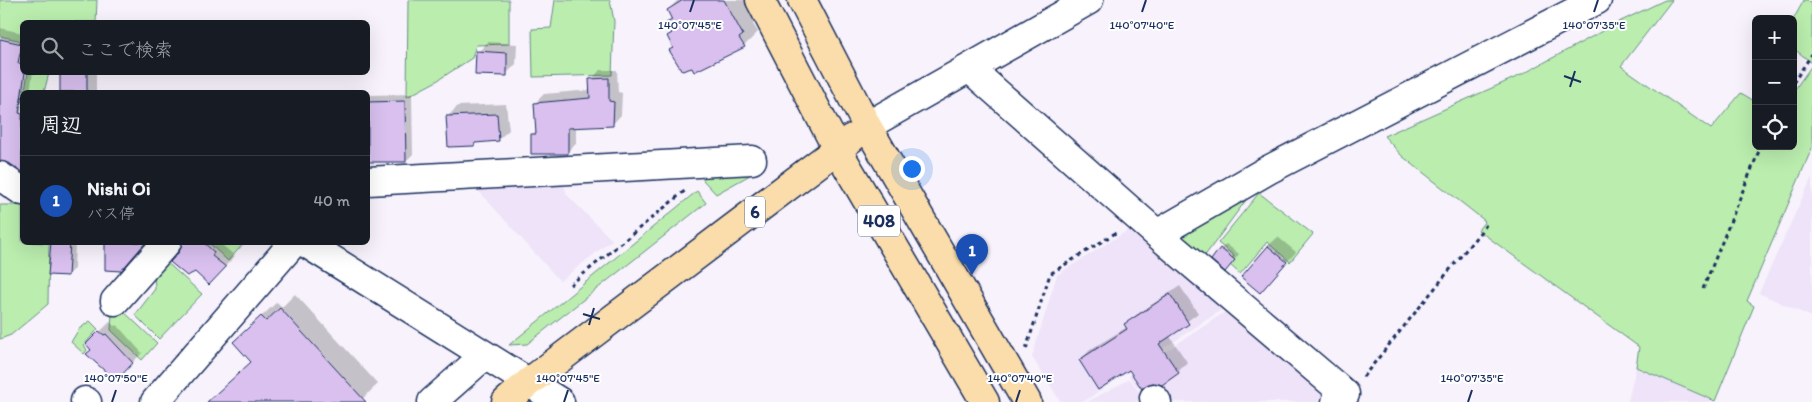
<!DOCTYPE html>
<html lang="ja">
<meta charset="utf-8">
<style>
body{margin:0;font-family:Itim,"Klee One",sans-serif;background:#20242c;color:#f1f3f6}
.controls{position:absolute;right:15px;top:15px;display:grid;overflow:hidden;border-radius:8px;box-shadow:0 5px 20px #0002}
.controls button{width:45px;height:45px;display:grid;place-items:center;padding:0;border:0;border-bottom:1px solid #363941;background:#171b24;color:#f1f3f6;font:25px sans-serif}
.you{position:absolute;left:911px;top:168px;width:18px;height:18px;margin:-12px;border:4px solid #fff;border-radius:50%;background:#1a73e8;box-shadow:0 0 0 8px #1a73e833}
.badge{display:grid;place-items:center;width:32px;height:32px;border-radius:50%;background:#d1495b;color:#fff;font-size:16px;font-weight:700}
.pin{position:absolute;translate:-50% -41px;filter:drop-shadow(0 1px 2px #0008)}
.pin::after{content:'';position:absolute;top:26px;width:18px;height:15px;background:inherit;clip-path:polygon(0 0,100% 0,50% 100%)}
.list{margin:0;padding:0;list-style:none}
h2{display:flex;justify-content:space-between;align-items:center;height:65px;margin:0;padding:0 20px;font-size:21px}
h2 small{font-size:16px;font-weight:400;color:#9ea1a6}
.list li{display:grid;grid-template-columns:32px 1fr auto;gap:15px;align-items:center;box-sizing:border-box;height:90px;padding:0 20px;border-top:1px solid #363941}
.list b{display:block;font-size:19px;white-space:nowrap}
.list p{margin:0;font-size:16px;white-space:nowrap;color:#9ea1a6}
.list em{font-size:16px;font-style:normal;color:#9ea1a6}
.icon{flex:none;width:28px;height:28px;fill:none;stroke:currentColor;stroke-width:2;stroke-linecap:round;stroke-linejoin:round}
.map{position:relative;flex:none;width:1812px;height:402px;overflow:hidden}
.search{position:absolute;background:#171b24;box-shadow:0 5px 20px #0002;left:20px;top:20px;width:350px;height:55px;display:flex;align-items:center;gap:12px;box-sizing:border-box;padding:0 18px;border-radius:8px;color:#9ea1a6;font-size:19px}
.panel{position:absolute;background:#171b24;box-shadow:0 5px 20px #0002;left:20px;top:90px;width:350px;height:155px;border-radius:8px}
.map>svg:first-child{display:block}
.built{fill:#eee3f8}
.green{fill:#baedae;stroke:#6a8e86}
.shadow{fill:#0003}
.building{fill:#d9c0ef;stroke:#1b2f5e}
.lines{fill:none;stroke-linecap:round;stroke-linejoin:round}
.minor-casing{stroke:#1b2f5e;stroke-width:31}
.highway-casing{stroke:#1b2f5e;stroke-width:31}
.path{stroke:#1b2f5e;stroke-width:3;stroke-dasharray:4 4;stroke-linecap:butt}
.minor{stroke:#fff;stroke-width:28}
.highway{stroke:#faddab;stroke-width:28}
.ticks{fill:none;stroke:#1b2f5e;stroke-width:2}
.labels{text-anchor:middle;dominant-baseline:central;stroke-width:4;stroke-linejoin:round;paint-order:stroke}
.shield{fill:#fff;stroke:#5f6d8e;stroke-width:1}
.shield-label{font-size:18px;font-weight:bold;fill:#1b2f5e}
.ticks-label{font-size:12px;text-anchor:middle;fill:#1b2f5e;stroke:#fff;stroke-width:4;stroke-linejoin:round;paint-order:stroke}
</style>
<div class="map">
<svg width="1812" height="402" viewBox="0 0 1812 402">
<rect width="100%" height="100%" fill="#f7f2fc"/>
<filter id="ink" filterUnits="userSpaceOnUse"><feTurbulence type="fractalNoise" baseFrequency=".02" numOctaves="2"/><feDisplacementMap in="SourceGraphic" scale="10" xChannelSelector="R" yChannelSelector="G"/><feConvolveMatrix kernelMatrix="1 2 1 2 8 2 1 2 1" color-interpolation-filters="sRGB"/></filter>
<g filter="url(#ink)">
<!-- built -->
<path class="built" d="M1812,177V317L1759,293Z
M563,182L567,195L612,240L560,281L476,188Z
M1135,226L1224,308L1083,402H1061L1032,357L1057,275Z
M1228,310L1329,390V402H1168L1147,399L1129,376Z
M1636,367L1710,398V402H1628Z
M1130,379L1146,402H1087Z"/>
<!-- green -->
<path class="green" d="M0,0H97L96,22H22V41L0,36Z
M408,0H509V44L476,45L472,58L435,82L407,97Z
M555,0H610L614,21L612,75L533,77L532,29L551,28Z
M1665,0H1672L1621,66L1711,129L1741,93L1756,102V146H1793V92L1812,65V148L1747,301L1754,306L1715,401L1636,367L1639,347L1478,230L1485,221L1402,156L1384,136L1521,75L1621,21Z
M1804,0H1807L1812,5V63L1793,48V20Z
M28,73H49L44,92H22V102L4,97L8,87L25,89Z
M749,170L750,175L716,194L703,180V172Z
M697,191L706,203L527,344L509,345Z
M1259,193L1313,234L1290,262L1267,242L1240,274L1228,263L1234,256L1218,243Z
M1249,196L1201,261L1180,241L1179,230Z
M0,205H22V242L49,243L48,304L11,335L0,339Z
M209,243H244L228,261Z
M163,259L202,294L159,339L135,315L155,289L154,272Z
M120,308L157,343L142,360L111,330L112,313Z
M90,321L98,329L84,345L87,350L84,354L71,342L79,329Z"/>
<!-- shadow -->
<path class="shadow" d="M678,0H745L756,21L753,24L758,32L744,46L693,66L671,50L674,47L668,36L673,31L668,23L673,18L668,10Z
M0,28L22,33V72H33L30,92H22V171L9,162L0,160Z
M488,42L517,44L516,64L506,74L478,52Z
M600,70H617L618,92L622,93L621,115L612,125L576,126V143L567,152L532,135L537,130L535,103L544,94L591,90V80Z
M62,72H96V92H61Z
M412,94L413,154L406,161H368V98L370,95Z
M506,104L509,130L498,140L477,142L473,145L448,116L458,106Z
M1278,237L1296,252L1260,292L1268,246Z
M52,242H145L75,243L74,269L68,275Z
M183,242H223L222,245L235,256L209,283L180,253Z
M1226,244L1239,254L1230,265L1221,249Z
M1180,286L1198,313L1169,335L1187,362L1178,372L1129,368L1080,360L1090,350L1127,327L1126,325L1136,315Z
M295,294L378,384L359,402H209L252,361L250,327L277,302L282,307Z
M110,322L114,326L117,325L142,353L116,379L87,344Z"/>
<!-- building -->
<path class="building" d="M683,0H724L743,35L739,38L745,47L694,72L692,68L682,71L669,50L673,48L667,36L672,33L666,23L672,20L667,10Z
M0,39L22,44L18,63L22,64V72H25L19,113L22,114V172L9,163L0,161Z
M476,51L507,53V76L475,75Z
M60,72H87V92H60Z
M609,78V101L614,102L613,126L568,128V154H531V134H536L534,103L590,98L589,79Z
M405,101L406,162H368V102Z
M497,114L499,141L475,143L474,146L448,147L446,116Z
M51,242H70L68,276L48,275Z
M105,242H146L121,271L105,270Z
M182,242H203L214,252L212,256L226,267L209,285L195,272L187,276L170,262L179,252Z
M1268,246L1287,262L1260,293L1241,277Z
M1220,248L1235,260L1225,272L1211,260Z
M1170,294L1189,324L1159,344L1179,373L1162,385L1152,383L1142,389L1129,370L1098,390L1079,360L1127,329L1124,324Z
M280,308L366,402H207L251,362L233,342L261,316L266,321Z
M99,331L104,335L106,334L133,363L116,381L86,354L91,350L86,344Z"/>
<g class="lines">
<defs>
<path id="minor" d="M970,69L1157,234L1345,394L1336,402
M867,126L1089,0
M0,176L22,191
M368,181L752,160
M1157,234L1268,170L1597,0
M304,242L560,402
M115,301L167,242
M1154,398L1157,402
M85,401L87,402
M155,402L294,242
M432,402L484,356"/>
<path id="highway" d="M760,0L837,149L985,402
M802,0L867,126L1027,402
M506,402L529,382L852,138"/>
</defs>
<!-- minor casing -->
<use href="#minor" class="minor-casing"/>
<!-- highway casing -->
<use href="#highway" class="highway-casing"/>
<!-- path -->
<path class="path" d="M1793,83L1812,54
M570,285L687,189
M1703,289L1761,146
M1026,349L1050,274L1117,232
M1363,377L1486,225"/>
<!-- minor -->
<use href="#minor" class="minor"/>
<!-- highway -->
<use href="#highway" class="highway"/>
</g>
</g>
<!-- ticks -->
<path class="ticks" d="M690,12L694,0M1142,12L1146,0M1594,12L1598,0M1564,76L1581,82M1570,87L1575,71M583,314L600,319M589,325L594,308M112,402L116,390M564,402L568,390M1016,402L1020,390M1468,402L1472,390"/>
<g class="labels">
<!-- shield labels -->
<g class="shield">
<rect x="745" y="196.5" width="20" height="31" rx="4"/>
<rect x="858" y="205.5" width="42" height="31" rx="4"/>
</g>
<g class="shield-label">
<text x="755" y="212">6</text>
<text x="879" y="221">408</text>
</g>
</g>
<g class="ticks-label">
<text x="690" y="29">140°07'45"E</text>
<text x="1142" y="29">140°07'40"E</text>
<text x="1594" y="29">140°07'35"E</text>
<text x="116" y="382">140°07'50"E</text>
<text x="568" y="382">140°07'45"E</text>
<text x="1020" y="382">140°07'40"E</text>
<text x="1472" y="382">140°07'35"E</text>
</g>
</svg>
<div class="controls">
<button>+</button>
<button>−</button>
<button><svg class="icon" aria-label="locate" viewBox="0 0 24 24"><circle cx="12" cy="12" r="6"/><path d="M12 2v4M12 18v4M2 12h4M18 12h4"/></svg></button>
</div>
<div class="you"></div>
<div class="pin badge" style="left:972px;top:275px;background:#1a4fb4">1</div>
<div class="search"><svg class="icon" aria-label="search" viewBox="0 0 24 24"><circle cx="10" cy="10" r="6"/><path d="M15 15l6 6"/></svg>ここで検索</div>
<section class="panel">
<h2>周辺<small></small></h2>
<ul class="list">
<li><span class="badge" style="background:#1a4fb4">1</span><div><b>Nishi Oi</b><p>バス停</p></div><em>40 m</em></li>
</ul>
</section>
</div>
